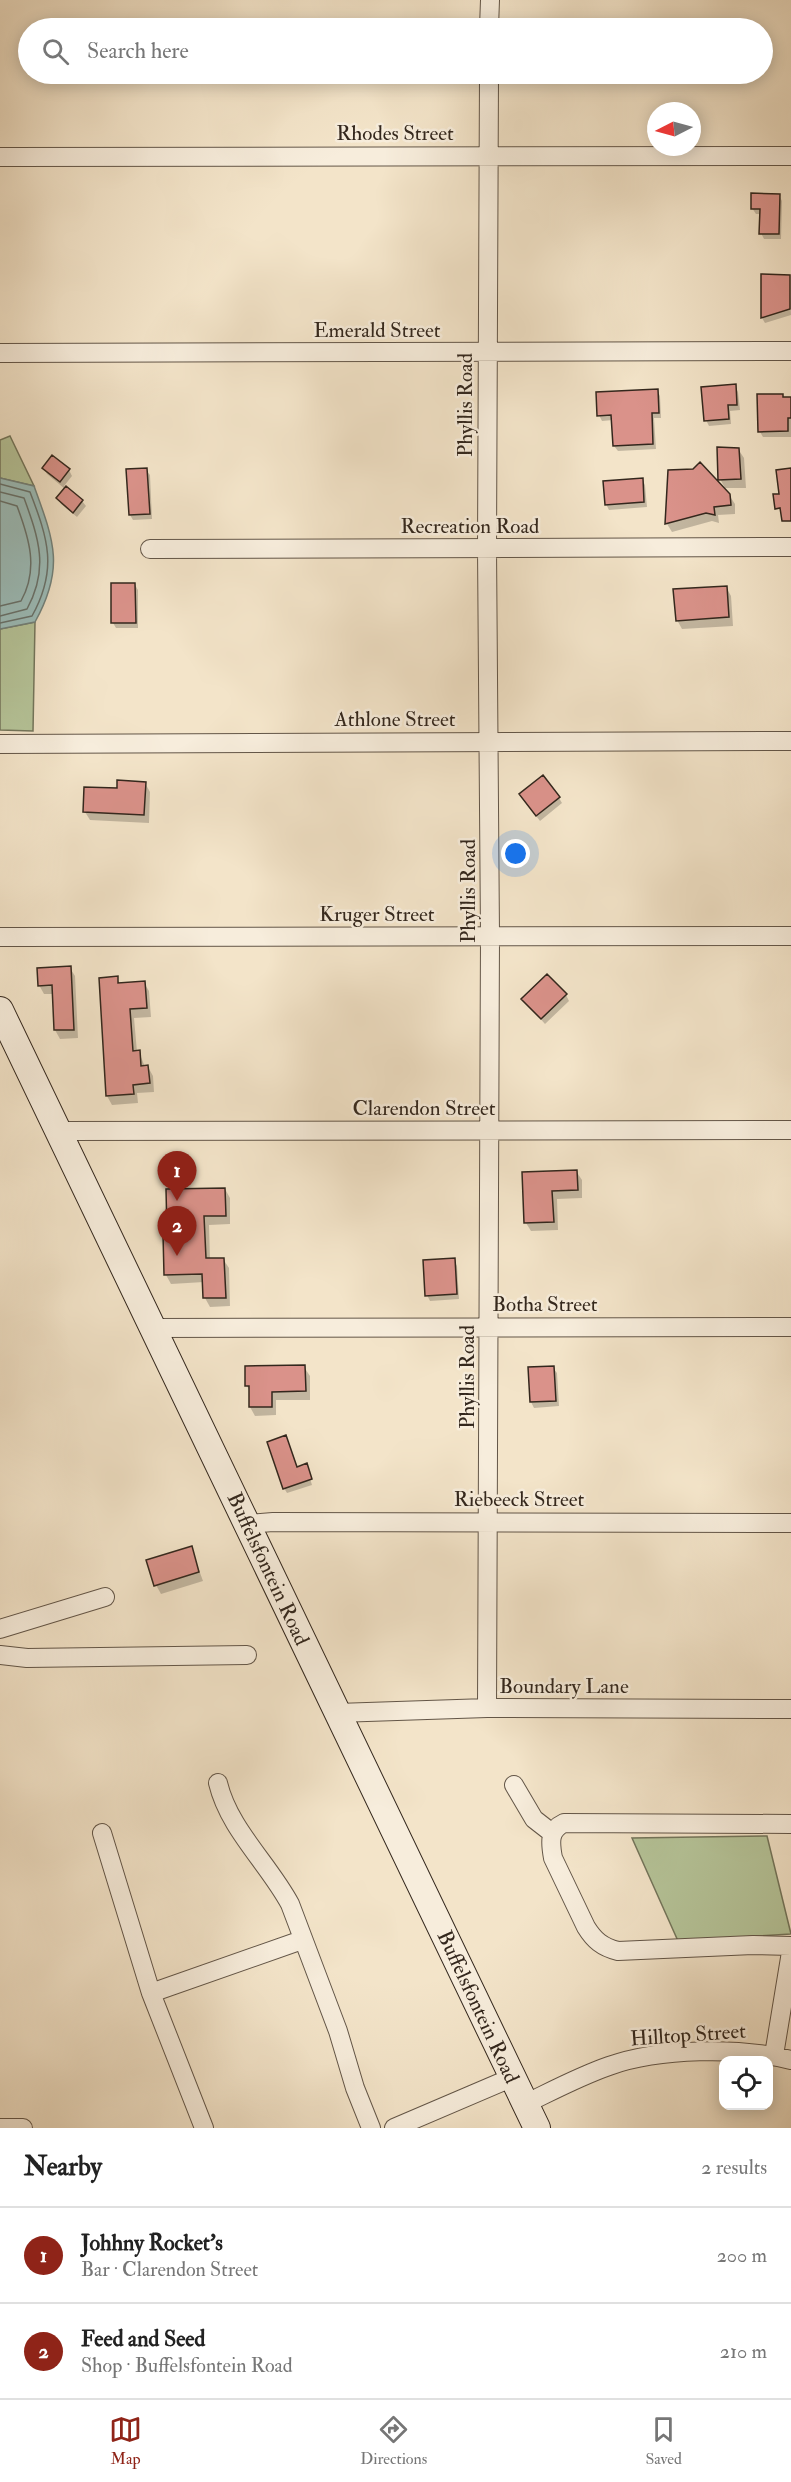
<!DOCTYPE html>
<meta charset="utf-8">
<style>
body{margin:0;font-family:"IM FELL Double Pica",serif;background:#f2f2f2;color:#222}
.controls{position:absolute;right:18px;bottom:18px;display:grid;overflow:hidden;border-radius:12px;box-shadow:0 3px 15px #0003}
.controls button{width:54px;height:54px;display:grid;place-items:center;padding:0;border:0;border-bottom:2px solid #e0e0e0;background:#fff;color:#222;font:30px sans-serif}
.compass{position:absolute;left:647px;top:102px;width:54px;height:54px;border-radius:50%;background:#fff;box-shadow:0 3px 15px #0003;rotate:264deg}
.you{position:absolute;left:516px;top:854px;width:21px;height:21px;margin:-15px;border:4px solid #fff;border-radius:50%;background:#1a73e8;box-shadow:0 0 0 9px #1a73e833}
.badge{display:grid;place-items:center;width:39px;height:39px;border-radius:50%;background:#8f2418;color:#fff;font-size:20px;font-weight:700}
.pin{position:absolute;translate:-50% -50px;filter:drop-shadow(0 2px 3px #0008)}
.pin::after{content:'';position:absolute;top:32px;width:21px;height:18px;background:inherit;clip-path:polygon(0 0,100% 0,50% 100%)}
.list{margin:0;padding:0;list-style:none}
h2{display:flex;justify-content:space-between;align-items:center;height:78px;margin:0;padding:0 24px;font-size:26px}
h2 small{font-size:20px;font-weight:400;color:#767676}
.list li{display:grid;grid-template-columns:39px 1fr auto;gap:18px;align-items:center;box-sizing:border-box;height:96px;padding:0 24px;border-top:2px solid #e0e0e0}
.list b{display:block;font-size:22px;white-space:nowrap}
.list p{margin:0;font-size:20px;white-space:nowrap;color:#767676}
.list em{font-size:20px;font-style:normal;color:#767676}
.icon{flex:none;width:33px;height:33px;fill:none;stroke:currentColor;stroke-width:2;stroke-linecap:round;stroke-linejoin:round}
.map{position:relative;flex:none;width:791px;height:2128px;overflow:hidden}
.search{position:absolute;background:#fff;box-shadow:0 3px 15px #0003;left:18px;right:18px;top:18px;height:66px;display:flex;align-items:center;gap:15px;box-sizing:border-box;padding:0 21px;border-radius:33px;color:#767676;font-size:22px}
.sheet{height:270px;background:#fff}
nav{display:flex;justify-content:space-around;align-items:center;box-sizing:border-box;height:84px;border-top:2px solid #e0e0e0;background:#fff;font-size:16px;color:#767676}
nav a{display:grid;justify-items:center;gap:3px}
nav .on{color:#8f2418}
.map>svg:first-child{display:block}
.green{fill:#b6c59a;stroke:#74765c;stroke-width:1.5}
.water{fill:#9cbebb;stroke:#72827c;stroke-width:1.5}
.shadow{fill:#0003}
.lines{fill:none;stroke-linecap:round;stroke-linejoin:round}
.shore{stroke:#68726c;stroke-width:1.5}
.building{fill:#da928a;stroke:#33271d;stroke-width:1.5}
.minor-casing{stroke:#635648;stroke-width:20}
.secondary-casing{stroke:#33271d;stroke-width:28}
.minor{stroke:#f7eddc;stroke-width:18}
.secondary{stroke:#f7eddc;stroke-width:26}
.labels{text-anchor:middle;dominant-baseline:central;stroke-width:5;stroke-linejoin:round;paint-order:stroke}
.street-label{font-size:21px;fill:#33271d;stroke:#f7eddc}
</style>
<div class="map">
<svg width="791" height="2128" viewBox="0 0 791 2128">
<rect width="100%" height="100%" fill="#f3e4c9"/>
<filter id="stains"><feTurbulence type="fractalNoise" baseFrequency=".00333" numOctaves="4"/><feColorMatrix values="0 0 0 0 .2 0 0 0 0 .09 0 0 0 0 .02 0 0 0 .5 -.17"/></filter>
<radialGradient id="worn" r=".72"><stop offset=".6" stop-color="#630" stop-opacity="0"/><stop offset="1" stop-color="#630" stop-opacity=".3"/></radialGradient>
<!-- green -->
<path class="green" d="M10,436L34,486L0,478V440Z
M35,622L33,731L0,730V629Z
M767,1836L791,1934L678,1941L632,1838Z"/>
<!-- water -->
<path class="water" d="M0,478L34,486C54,541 65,568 35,622L0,629Z"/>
<!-- shadow -->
<path class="shadow" d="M779,195L782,201L781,239H764L761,233V214H756L752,208Z
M763,276H789L791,315L765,323L762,318Z
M735,386L738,392L740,410L730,411L731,424L709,426L706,420Z
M657,390L660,396L661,418H654L656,449L618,451L614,446L613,420L602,421L599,415Z
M782,395L784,399L791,398V437H763L760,432Z
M738,449L744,458L746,488H725L720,479Z
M44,468L69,470L72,476L64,486L82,501L86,506L77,517L61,504L58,499L65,489L47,474Z
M146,470L150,475L152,519L133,520L130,515Z
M669,472L729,495L735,504V514L718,515L719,523L712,521L672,532L667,524Z
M642,479L645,485L647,507L609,510L606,504Z
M135,585L138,590V628H116L113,623Z
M726,587L731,596L733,626L682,629L677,620Z
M145,783L150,792L149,823L90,820L85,812L118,790Z
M559,798L562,803L540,821L524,800Z
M70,968L75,976L78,1038L60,1039L55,1030L54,994H44L39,985Z
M117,978L120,984L144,983L149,991L151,1017L134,1018L137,1052H139L145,1067H148L153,1076L154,1092L137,1093L138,1103L112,1105L107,1096L100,979Z
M566,995L569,1001L545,1024L523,999Z
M576,1171L582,1180V1198L557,1199L558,1230L531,1231L526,1223L524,1174Z
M225,1189L230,1198V1224L209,1225L210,1260L223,1259L229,1268L230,1306L210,1307L205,1298L204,1282L171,1284L166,1275L169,1236Z
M454,1260L457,1266L459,1299L430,1301L427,1295Z
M304,1367L310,1376V1400H276V1415L255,1416L250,1407V1392L247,1386Z
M553,1368L557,1373L559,1406L534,1408L531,1402L529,1369Z
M286,1437L298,1468L307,1469L312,1485L287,1493L284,1488Z
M191,1548L203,1581L161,1594L156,1585Z"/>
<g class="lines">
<!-- shore -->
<path class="shore" d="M0,484L30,492C48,539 58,569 32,616L0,623
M0,492L24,498C39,539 49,569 27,609L0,616
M0,501L17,506C29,538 39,569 21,601L0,606"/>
</g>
<!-- building -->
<path class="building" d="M751,193L780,194L779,234H759L760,209H751Z
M761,274L790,275V309L761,318Z
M736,384L737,405H728L729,419L704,421L701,387Z
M658,389L659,413H652L653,444L613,446L611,415L597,416L596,392Z
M757,394H783V397H791V418H788V431L758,432Z
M717,447L739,448L741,479L718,480Z
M52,455L70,469L60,482L42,468Z
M700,462L730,494L731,505L714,507L715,515L706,513L665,524L668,470L693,469Z
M147,468L150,514L129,515L126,469Z
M791,468V521H782L780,508L775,509L773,494H779L776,470Z
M643,478L644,502L605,505L603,481Z
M66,486L83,500L73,513L56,498Z
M111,583H135L136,623H111Z
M727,586L729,617L676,621L673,589Z
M543,775L560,797L536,816L519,794Z
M117,780L146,782L144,815L83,812L84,787L117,788Z
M71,966L74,1030H54L52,985L38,986L37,968Z
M547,974L567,994L541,1019L521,999Z
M118,976V983L145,981L147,1008L130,1009L133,1051L140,1050L141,1066L148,1065L150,1083L133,1085L134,1094L106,1096L99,978Z
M577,1170L578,1190L552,1191L554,1222L524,1223L522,1172Z
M225,1188L226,1216H204L206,1258H224L226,1298H203L202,1274L164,1275L163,1234H167L166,1189Z
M455,1258L457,1294L425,1296L423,1260Z
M305,1365L306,1391L272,1392V1407H249V1386H245V1366Z
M554,1366L556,1401L530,1402L528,1367Z
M286,1435L297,1467L307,1463L312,1479L283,1489L267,1442Z
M192,1546L199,1572L154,1586L146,1560Z"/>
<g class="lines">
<defs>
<path id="minor" d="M489,28L490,0
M0,157L791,156
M0,353L791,351
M150,549L791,547
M0,744L791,741
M0,937L791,936
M57,1131L791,1130
M154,1328L791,1327
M246,1524L273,1522L791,1523
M0,1629L105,1597
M0,1655L27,1658L247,1655
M487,1708L490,936L487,548L489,74
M337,1713L487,1708L791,1709
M218,1783C229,1829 268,1863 290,1904L338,2031L355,2088L371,2128
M514,1785L534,1819L552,1833
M791,1824L564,1823C549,1830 550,1842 553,1858L586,1927C594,1940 602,1947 618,1951L753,1945L791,1946
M102,1833L151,1993L204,2128
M151,1993L302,1940
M774,2055L791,1952
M525,2104C552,2091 580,2076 609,2066C659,2048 740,2047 791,2060
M0,2128H23
M394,2128L511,2078"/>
<path id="secondary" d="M0,1010L537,2128"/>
</defs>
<!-- minor casing -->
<use href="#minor" class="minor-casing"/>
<!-- secondary casing -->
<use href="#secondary" class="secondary-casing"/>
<!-- minor -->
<use href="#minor" class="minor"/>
<!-- secondary -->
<use href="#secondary" class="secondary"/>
</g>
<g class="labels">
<!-- street labels -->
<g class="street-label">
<text x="395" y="133">Rhodes Street</text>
<text x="377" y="330">Emerald Street</text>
<text transform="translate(465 405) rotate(-90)">Phyllis Road</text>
<text x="470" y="526">Recreation Road</text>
<text x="395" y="719">Athlone Street</text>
<text transform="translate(468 891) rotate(-90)">Phyllis Road</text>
<text x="377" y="914">Kruger Street</text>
<text x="424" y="1108">Clarendon Street</text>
<text x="545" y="1304">Botha Street</text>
<text transform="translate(467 1377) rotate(-90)">Phyllis Road</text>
<text x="519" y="1499">Riebeeck Street</text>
<text transform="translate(268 1569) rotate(65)">Buffelsfontein Road</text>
<text x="564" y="1686">Boundary Lane</text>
<text transform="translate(478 2007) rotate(65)">Buffelsfontein Road</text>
<text transform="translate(688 2035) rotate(-4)">Hilltop Street</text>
</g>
</g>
<rect width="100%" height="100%" filter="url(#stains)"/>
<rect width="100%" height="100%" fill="url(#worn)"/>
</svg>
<div class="controls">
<button><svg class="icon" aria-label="locate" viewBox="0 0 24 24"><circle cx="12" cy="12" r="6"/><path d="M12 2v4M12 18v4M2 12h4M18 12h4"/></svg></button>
</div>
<svg class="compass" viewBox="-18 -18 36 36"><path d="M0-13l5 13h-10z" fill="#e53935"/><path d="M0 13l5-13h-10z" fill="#767676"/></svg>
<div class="you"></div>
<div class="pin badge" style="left:177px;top:1201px">1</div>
<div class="pin badge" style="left:177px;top:1256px">2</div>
<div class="search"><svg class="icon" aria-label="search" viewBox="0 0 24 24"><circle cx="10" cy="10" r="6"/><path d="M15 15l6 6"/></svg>Search here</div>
</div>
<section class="sheet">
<h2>Nearby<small>2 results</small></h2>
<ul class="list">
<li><span class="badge">1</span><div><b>Johhny Rocket's</b><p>Bar · Clarendon Street</p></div><em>200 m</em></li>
<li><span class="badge">2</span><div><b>Feed and Seed</b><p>Shop · Buffelsfontein Road</p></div><em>210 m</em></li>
</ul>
</section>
<nav>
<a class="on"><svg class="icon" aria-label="map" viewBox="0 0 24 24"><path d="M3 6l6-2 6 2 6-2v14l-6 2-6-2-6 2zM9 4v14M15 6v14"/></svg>Map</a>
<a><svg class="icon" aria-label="directions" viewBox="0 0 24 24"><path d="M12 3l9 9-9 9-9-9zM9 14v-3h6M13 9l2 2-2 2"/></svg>Directions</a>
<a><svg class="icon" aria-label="saved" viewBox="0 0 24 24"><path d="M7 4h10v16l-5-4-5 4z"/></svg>Saved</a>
</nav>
